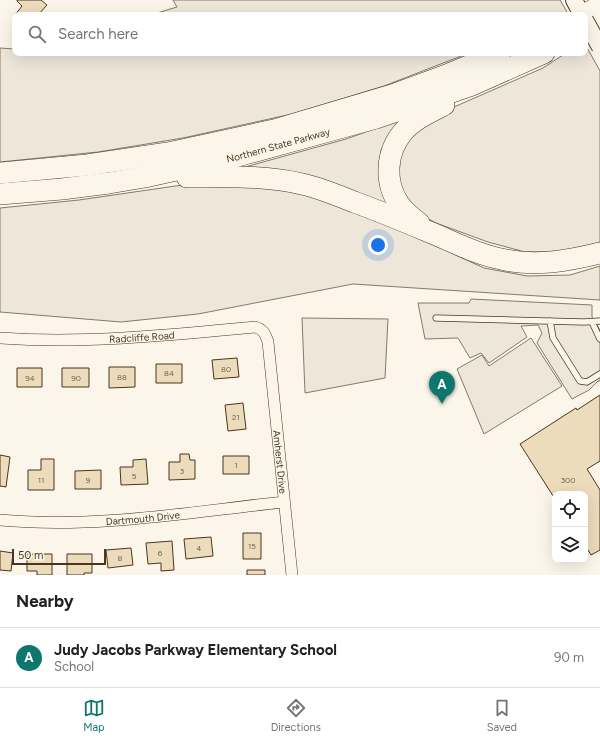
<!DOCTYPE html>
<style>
body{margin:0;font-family:Figtree,sans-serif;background:#f2f2f2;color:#202124}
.controls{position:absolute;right:12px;bottom:12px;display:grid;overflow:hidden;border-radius:8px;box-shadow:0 4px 16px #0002}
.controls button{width:36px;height:36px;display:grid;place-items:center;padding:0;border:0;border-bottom:1px solid #e0e0e0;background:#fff;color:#202124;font:20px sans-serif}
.scale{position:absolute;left:12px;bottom:10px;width:94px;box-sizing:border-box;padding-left:4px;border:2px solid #4a3520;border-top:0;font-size:11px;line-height:14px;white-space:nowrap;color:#4a3520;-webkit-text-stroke:3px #fbf6e9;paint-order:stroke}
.you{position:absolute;left:378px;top:245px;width:14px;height:14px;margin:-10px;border:3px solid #fff;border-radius:50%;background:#1a73e8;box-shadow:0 0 0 6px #1a73e833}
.badge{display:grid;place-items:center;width:26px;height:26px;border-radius:50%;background:#0f766e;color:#fff;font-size:13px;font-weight:700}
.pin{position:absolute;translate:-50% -33px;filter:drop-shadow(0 1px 2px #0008)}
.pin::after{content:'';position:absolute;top:21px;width:14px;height:12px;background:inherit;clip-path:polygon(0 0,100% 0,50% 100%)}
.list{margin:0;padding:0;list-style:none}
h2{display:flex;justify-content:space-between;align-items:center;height:52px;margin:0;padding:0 16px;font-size:17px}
h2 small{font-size:13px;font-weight:400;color:#757577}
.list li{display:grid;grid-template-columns:26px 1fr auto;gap:12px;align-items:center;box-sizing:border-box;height:60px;padding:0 16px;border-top:1px solid #e0e0e0}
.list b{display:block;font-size:15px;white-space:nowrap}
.list p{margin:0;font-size:13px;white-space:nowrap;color:#757577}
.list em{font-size:13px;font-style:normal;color:#757577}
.icon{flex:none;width:22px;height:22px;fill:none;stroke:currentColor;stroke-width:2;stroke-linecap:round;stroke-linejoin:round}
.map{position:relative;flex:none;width:600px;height:575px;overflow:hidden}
.search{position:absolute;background:#fff;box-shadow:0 4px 16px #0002;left:12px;right:12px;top:12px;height:44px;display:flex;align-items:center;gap:10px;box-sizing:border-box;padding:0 14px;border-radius:8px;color:#757577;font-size:15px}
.sheet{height:112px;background:#fff}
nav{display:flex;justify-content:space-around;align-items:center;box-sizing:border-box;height:56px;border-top:1px solid #e0e0e0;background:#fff;font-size:11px;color:#757577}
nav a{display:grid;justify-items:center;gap:2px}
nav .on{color:#0f766e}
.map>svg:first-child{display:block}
.green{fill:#ede6d9;stroke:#887966}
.parking{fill:#ede7d9;stroke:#887966}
.building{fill:#ecdcbc;stroke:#4a3520}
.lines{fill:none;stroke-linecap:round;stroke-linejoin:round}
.lane-casing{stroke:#4a3520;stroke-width:7}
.street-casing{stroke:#4a3520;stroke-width:12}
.secondary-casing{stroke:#4a3520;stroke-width:18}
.highway-casing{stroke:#4a3520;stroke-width:22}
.lane{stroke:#fbf6e9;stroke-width:5.5}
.street{stroke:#fbf6e9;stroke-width:11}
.secondary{stroke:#fbf6e9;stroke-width:16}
.highway{stroke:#fbf6e9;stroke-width:21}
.secondary-bridge-casing{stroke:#4a3520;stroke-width:18;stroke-linecap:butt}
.secondary-bridge{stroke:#fbf6e9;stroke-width:16}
.labels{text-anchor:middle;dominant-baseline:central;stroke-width:3;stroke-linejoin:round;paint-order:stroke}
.number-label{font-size:8px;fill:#725f47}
.street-label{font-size:10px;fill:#4a3520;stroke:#fbf6e9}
</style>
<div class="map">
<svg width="600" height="575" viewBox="0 0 600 575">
<rect width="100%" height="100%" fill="#fbf6e9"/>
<!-- green -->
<path class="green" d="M173,0H560L567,12L559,15H150L177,7Z
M585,44L600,71V242L595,245L557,252H525L488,242L436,223L413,211L400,193L397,152L422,121L543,68L566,53H585Z
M0,48L15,49V53H469L384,86L292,114L183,138L98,152L0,162Z
M408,117L392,130L381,150L380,175L392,209L245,167L346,139Z
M196,183L297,189L395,225L438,247L484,268L527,276L570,275L600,266V300L353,284L198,314L121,322L0,312V208L79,200Z
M302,318L388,319L385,378L305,393Z
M531,338L562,386L484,434L457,369L482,355L489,366Z"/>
<!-- parking -->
<path class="parking" d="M471,299L592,305V317L600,330V381H598L589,390L572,399L537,343L542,333L538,325L521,326L527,337L489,363L481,353L470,358L458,338L425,339L418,303H469Z"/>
<!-- building -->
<path class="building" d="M17,0H41L47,5L38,15H15L22,6L17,1Z
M237,358L239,377L214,379L212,360Z
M156,364H182V383H156Z
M109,367H135V387L109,388Z
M17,368H42V387H17Z
M62,368H89V387H62Z
M600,395V461L587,469L600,490V550L591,555L585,545V494H555V499L520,444L576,408L577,410Z
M243,403L246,429L228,431L225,405Z
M180,454H189L190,460H195V479L169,480V462H180Z
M0,455L10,457L6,487L0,486Z
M223,456H249V474H223Z
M41,459H54V490H28V470H41Z
M146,459L148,484L121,485L120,467H133V460Z
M101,470V489H75V471Z
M243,533H261V559H243Z
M211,537L213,556L186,559L184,539Z
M172,541L174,570L161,571V563L148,564L146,543Z
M131,548L133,565L108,568L106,550Z
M0,551L13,553L11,571L0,570Z
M27,554H52V575H37V571H27Z
M67,554H92V573H84V575H67Z
M247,570H265V575H247Z"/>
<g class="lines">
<defs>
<path id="lane" d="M436,318L584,322L600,321
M550,321L553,338L580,381L587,382L600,374
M592,322L600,339"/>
<g id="street">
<path id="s1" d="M0,338C85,344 170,335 255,327C263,329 265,333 268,342L292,575"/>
<path id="s2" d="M0,520C95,529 190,512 284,502"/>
</g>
<path id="secondary" d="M574,0L582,15"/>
<g id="highway">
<path d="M584,15L600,6"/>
<path d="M585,32L600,24"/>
<path d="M0,173L87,165L168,153L274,130L392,95L449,74L500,53"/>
<path d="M187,177C226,177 265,175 302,184C320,188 337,195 354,202C379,211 403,221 427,231C452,241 475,254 501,259C534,267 568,261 600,253"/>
<path id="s3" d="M0,194L62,189L109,183L145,177L234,157L376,118L472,85L544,53"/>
<path d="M419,223C411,217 405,212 399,204C384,182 386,152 403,132C413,120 430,112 444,105"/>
</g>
</defs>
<!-- lane casing -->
<use href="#lane" class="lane-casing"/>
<!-- street casing -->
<use href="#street" class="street-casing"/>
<!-- secondary casing -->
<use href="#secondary" class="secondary-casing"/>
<!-- highway casing -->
<use href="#highway" class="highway-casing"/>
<!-- lane -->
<use href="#lane" class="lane"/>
<!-- street -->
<use href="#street" class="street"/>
<!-- secondary -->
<use href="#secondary" class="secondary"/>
<!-- highway -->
<use href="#highway" class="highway"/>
<defs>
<path id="secondary-bridge" d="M585,20L600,47"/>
</defs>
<!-- secondary-bridge casing -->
<use href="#secondary-bridge" class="secondary-bridge-casing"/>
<!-- secondary-bridge -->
<use href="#secondary-bridge" class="secondary-bridge"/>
</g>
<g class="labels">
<!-- number labels -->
<g class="number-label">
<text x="226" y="369">80</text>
<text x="169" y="373">84</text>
<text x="122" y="377">88</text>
<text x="30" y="378">94</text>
<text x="76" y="378">90</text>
<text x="236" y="417">21</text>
<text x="236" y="465">1</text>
<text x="182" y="471">3</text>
<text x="134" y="476">5</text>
<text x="41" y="480">11</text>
<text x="88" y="480">9</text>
<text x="568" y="480">300</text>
<text x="252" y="546">15</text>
<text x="199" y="548">4</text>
<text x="160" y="553">6</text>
<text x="120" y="558">8</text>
</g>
<!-- street labels -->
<g class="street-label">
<text stroke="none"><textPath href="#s3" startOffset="283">Northern State Parkway</textPath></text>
<text stroke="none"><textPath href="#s1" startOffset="142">Radcliffe Road</textPath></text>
<text stroke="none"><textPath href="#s1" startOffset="397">Amherst Drive</textPath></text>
<text stroke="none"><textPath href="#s2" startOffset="143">Dartmouth Drive</textPath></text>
</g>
</g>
</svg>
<div class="controls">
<button><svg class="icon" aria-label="locate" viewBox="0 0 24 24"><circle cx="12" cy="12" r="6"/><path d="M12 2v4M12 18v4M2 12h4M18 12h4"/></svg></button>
<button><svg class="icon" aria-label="layers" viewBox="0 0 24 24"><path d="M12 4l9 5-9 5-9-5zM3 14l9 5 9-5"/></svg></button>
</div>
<div class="scale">50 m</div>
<div class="you"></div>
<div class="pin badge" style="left:442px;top:404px">A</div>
<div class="search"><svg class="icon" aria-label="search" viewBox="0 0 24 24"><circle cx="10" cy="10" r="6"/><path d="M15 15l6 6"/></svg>Search here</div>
</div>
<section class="sheet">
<h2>Nearby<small></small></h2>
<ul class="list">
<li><span class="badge">A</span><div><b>Judy Jacobs Parkway Elementary School</b><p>School</p></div><em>90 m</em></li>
</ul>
</section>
<nav>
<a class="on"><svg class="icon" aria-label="map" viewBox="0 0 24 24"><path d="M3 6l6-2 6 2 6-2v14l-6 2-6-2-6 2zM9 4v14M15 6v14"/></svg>Map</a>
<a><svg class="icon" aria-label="directions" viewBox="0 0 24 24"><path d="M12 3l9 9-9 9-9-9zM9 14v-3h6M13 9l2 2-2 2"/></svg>Directions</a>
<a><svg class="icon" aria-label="saved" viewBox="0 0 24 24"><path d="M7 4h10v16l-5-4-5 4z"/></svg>Saved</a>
</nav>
